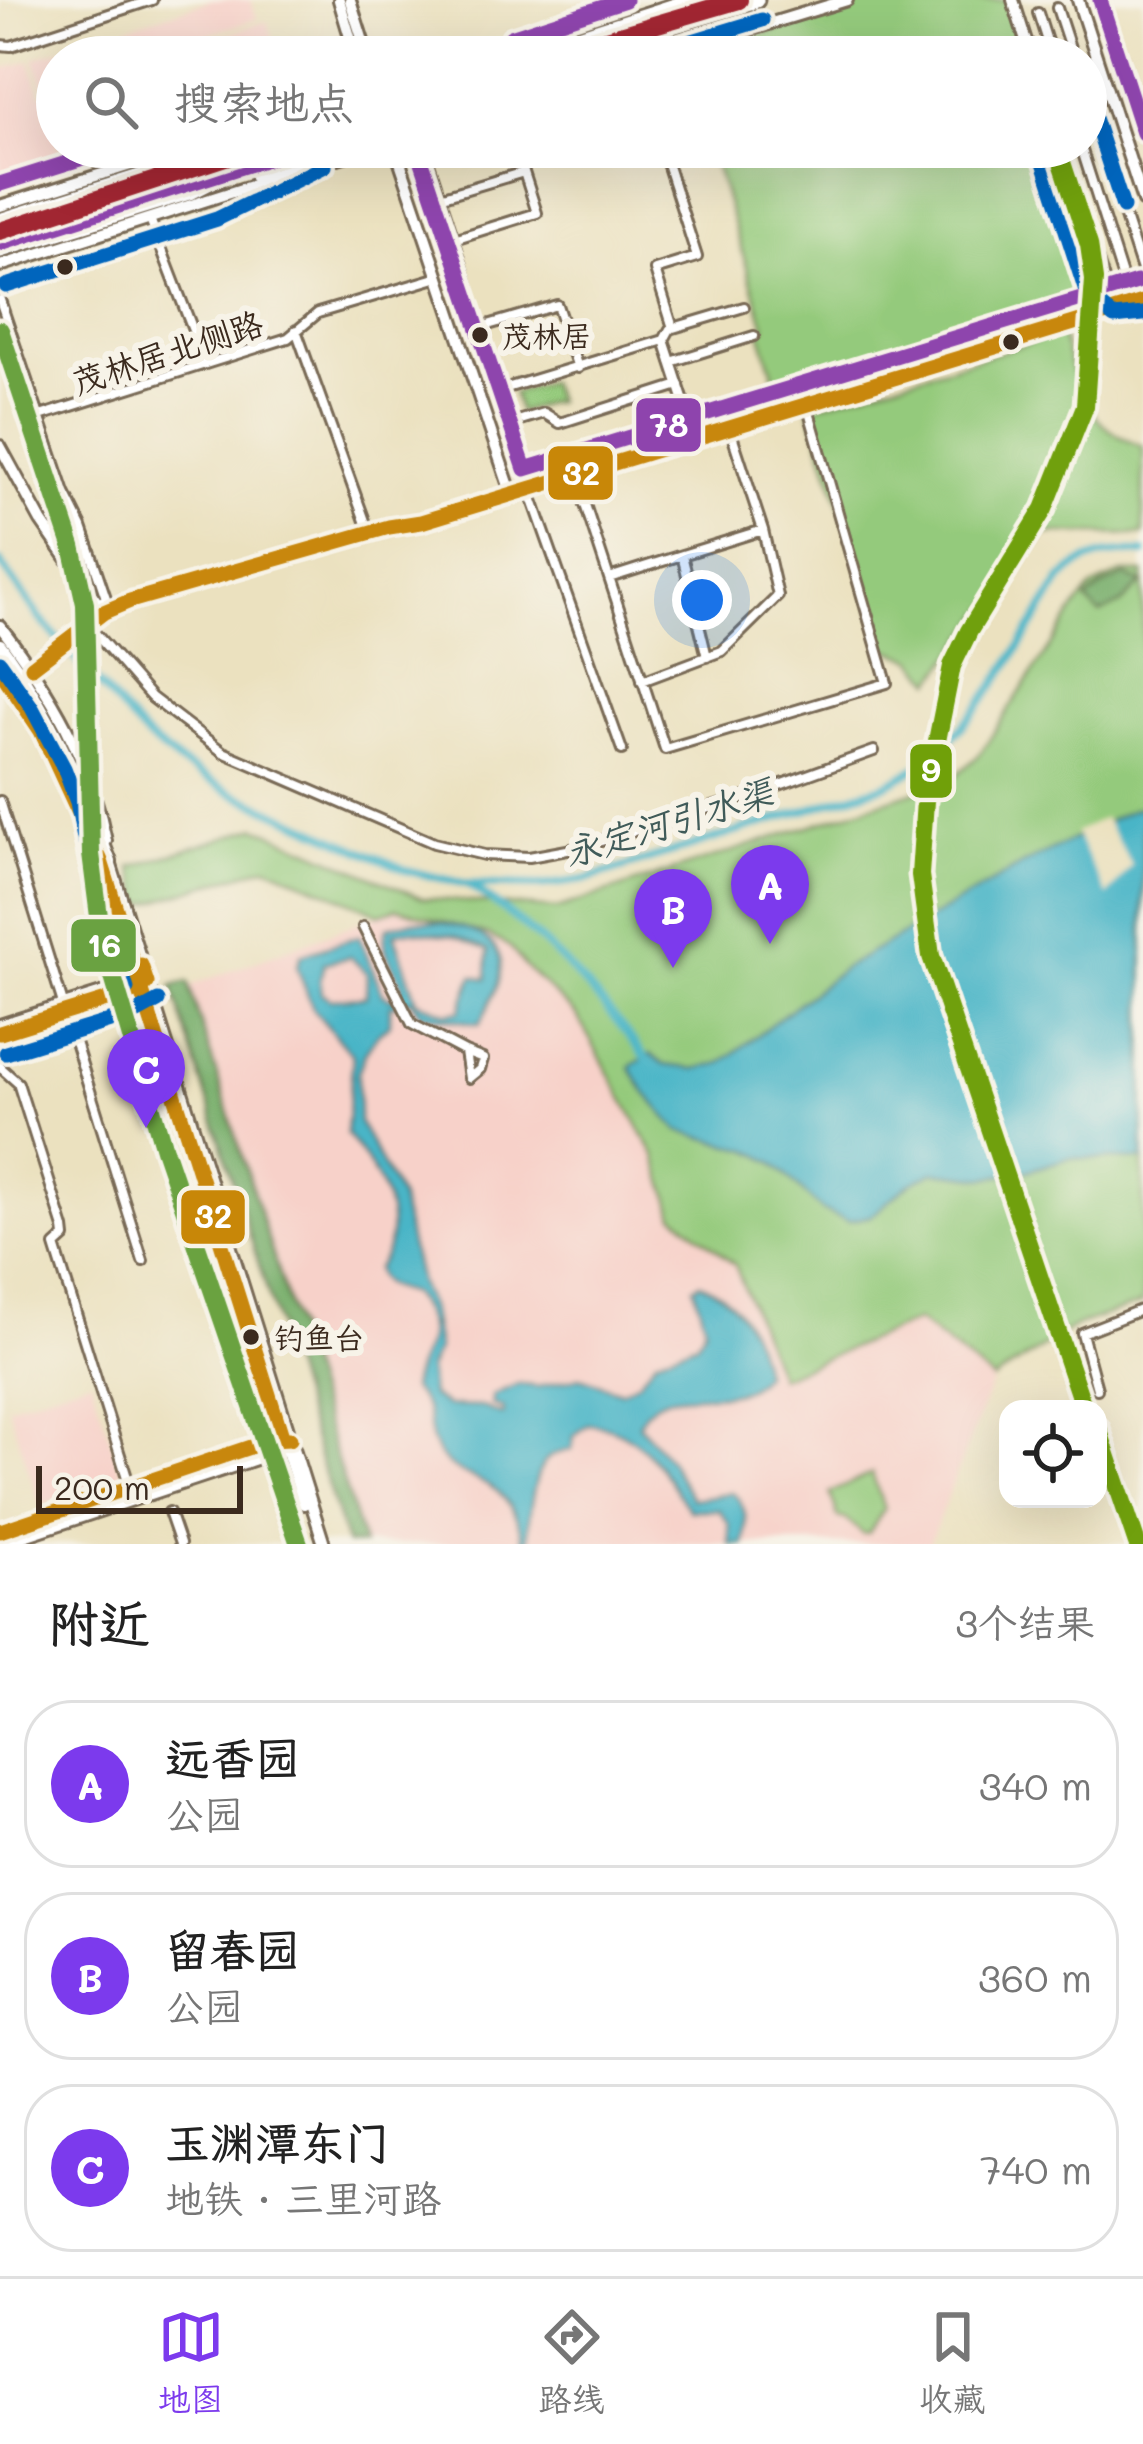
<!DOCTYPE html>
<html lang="zh">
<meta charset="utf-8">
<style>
body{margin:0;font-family:Mali,"LXGW WenKai TC",sans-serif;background:#f2f2f2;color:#222}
.controls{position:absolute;right:36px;bottom:36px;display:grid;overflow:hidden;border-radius:24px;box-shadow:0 12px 48px #0002}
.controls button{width:108px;height:108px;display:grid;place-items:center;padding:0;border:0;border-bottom:3px solid #e0e0e0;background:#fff;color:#222;font:60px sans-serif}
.scale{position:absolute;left:36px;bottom:30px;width:207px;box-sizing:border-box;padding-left:12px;border:6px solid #3b2a1e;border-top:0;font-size:33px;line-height:42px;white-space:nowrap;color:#3b2a1e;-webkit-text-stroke:9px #f7f3e8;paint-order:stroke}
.you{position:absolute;left:702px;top:600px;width:42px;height:42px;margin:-30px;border:9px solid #fff;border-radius:50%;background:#1a73e8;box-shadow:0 0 0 18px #1a73e833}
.badge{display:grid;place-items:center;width:78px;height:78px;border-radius:50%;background:#7c3aed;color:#fff;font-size:39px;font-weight:700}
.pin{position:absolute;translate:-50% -99px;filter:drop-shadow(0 3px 6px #0008)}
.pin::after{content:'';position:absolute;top:63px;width:42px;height:36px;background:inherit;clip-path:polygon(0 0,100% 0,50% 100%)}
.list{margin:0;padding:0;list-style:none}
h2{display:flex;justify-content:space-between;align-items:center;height:156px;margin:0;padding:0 48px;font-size:51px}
h2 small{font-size:39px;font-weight:400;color:#767676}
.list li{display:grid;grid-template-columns:78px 1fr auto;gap:36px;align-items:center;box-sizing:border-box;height:168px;margin:0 24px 24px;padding:0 24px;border:3px solid #e0e0e0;border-radius:48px}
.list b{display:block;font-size:45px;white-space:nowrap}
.list p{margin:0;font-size:39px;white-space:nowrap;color:#767676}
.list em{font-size:39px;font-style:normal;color:#767676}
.icon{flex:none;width:66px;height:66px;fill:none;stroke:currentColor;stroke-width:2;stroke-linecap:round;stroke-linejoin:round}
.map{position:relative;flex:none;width:1143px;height:1544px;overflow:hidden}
.search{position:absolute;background:#fff;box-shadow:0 12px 48px #0002;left:36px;right:36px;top:36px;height:132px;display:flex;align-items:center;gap:30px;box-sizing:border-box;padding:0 42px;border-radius:66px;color:#767676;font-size:45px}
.sheet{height:732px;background:#fff}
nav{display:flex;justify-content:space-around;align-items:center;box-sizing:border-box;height:168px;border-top:3px solid #e0e0e0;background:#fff;font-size:33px;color:#767676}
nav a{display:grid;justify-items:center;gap:6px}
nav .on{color:#7c3aed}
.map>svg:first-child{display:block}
.built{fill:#f7d1c9}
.green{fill:#94ca7b;stroke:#687a4c;stroke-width:3}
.forest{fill:#77ae6b;stroke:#596c44;stroke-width:3}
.water{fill:#4ab5c7;stroke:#427072;stroke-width:3;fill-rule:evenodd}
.pier{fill:#ebe1bf}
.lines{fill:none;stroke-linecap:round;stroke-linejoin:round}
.canal{stroke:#4ab5c7;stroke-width:8}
.street-casing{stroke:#796a56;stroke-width:14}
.secondary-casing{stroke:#796a56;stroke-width:16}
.primary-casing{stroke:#796a56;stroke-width:18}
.highway-casing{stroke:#796a56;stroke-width:21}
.street{stroke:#fff;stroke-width:8}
.secondary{stroke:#fff;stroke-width:10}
.primary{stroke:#fff;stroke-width:12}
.highway{stroke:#fff;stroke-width:15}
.street-bridge-casing{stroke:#796a56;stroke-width:14;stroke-linecap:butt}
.street-bridge{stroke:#fff;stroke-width:8}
.bus-1-casing{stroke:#f7f3e8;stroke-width:24}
.bus-2-casing{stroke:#f7f3e8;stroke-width:24}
.bus-3-casing{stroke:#f7f3e8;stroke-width:24}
.bus-1{stroke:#c88708;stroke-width:15}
.bus-2{stroke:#0065bd;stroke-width:15}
.bus-3{stroke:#8e44ad;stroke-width:15}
.metro-1-casing{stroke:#f7f3e8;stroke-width:27}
.metro-2-casing{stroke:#f7f3e8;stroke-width:27}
.metro-3-casing{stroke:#f7f3e8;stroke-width:27}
.metro-1{stroke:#70a009;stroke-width:18}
.metro-2{stroke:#6aa241;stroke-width:18}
.metro-3{stroke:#a12830;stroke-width:18}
.bus-dot{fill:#3b2a1e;stroke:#f7f3e8;stroke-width:4.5}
.labels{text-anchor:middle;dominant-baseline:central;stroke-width:12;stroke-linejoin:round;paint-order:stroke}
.bus-label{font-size:30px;fill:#3b2a1e;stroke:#f7f3e8;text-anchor:start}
.street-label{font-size:33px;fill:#3b2a1e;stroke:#f7f3e8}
.water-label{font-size:36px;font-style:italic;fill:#405b59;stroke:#f7f3e8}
.line-badge{stroke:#f7f3e8;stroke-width:4.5}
.badge-label{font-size:33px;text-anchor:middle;font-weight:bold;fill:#fff}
</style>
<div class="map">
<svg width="1143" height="1544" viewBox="0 0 1143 1544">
<rect width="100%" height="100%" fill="#f7f3e8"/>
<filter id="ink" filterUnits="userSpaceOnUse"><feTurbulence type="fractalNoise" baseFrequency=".00833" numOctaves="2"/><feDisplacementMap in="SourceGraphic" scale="24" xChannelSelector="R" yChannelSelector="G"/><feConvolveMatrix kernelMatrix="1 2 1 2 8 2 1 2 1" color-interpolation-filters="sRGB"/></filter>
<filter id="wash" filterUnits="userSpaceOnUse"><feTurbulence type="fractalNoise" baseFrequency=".004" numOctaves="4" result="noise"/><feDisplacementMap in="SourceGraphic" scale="48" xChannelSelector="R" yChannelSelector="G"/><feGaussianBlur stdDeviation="2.7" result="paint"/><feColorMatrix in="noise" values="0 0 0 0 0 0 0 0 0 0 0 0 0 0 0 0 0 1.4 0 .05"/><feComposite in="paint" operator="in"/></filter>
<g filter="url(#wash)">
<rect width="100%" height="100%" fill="#ebe1bf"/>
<!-- built -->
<path class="built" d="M211,0H251L257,19L141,57H57V84L44,89L34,58Z
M267,21L279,57H158Z
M30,60L41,95L57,90V147H124L0,187V70Z
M397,908L488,935L511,947L525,967L577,1016L655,1155L675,1215L735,1265L779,1377L918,1321L993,1380L929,1544H364L190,986Z
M91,1379L123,1479L40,1506L8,1406Z"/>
<!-- green -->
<path class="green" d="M872,0H1012L1030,57L694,55Z
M699,147H1058L1106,302L782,403L759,328L765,326L712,154L702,156Z
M1061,334C1078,390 1084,425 1143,447V535L1045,533L933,681L914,659L886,649L809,408Z
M549,382L555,401L519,412L513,393Z
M1122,573H1143V1303L1075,1326L993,1380L917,1321L779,1377L735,1265L675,1215L655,1155L577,1016L525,967L510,947L488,935L397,908L380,914L267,866L143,905L132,867L257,827L422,898L557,909L952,779L979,755L1077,606L1092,587Z
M872,1473L884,1509L869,1533L863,1534L846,1519L838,1517L830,1493Z"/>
<!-- forest -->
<path class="forest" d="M1125,576L1142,583L1122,603L1100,614L1086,600L1101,587Z
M188,982L363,1544H346L172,986Z"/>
<!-- water -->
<path class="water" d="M1143,808V1160L1069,1158L1024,1172L985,1178L935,1172L909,1184L871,1216L848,1221L823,1211L772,1162L749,1150L679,1131L645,1092L630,1067L651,1054L664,1065L695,1069L721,1063L844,968L1024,864L1133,809Z
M410,921C460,921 525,936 492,998C488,1007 486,1015 479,1024L421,1014L411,1000L390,1006V1024L378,1034L365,1053L358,1073L359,1122L399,1196L419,1283L431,1312L437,1349L428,1369L431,1396L447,1406L482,1407L503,1415V1409L492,1404L493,1395L518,1384L538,1387L580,1377L621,1391L638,1382L656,1359L697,1342L705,1326L694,1287L700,1283C738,1297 757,1335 763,1373C737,1418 659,1370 639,1424L670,1461L692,1499L732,1493C748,1504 747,1527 744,1544H730L729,1524L719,1510H689C663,1472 640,1426 588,1424L574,1436L572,1449C562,1452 550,1454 544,1463C533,1477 526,1527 529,1544H524C508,1464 458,1490 436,1450C422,1424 438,1415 411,1389C416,1347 448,1342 411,1294C394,1289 379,1288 376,1269C411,1222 376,1172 346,1133L353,1056L313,1009L297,967L301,955L359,936L383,994L391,999L403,987C395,967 377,948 388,927ZM409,930L455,936L488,950L487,979L473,976L460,1011L447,1013L417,1001L394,933ZM350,957L367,973L366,997L331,999L322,993L320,979L324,963Z"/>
<!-- pier -->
<path class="pier" d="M1104,818L1132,865L1107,896L1075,833Z"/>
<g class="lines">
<!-- canal -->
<path class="canal" d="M0,562L41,620L146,737L180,763L230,792L408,871L467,884L540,886L584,880L885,785C971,745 1012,655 1062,579C1085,554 1110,552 1143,553
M468,885C539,930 595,991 646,1058"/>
</g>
</g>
<g filter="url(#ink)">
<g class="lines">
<defs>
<path id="street" d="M1057,8L1073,57
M1038,13L1052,57
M0,45L11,46L152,0
M1086,98L1143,273
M516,147L537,213L454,239L524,466
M607,147H608
M1081,147L1122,276
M667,163L697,257L655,270L673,328
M270,175L331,147
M440,197L524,172
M150,219L206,364
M454,239L427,157L459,147
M0,300L65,493L82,527L106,598L98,604
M481,327L557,305L578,368
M296,330L369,532
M664,340L670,329L744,307
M671,362L754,336
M500,390L664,340L689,417
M40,416L288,338L318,313L439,277
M511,423L544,413L560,423L679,385
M575,474L665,749L887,683L807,405
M529,489L622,750
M609,578L682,555
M88,625L151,697L223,752L434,843L484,855L529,857L578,848L746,797L874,751
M707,657L682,555L763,530
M642,681L722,651L778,596L763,530L730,429
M0,801L143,1261
M363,927L412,1024L465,1052
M465,1052L483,1059L480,1069L469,1078Z
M0,1067L18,1083L64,1228L65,1237L55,1246L130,1487
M1097,1389L1082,1333L1143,1309
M169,1512L180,1544"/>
<path id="secondary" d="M339,0L356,57
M350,0L368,57
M1013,0L1031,57
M1078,0L1143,201
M660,57L847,0
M395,147L512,495
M1061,147L1113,312
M255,177L316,147
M0,206L188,147
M0,266L373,147
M0,446L41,521L104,612
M0,626C51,692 90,759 106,841
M32,667L104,612L130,601L389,527L421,522L1127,307
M0,670L41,731L101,861L139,983
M109,859L324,1544
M0,1025L140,981
M0,1033L145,986
M198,1167L276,1418
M282,1436L304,1504
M0,1531L287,1438
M0,1544L286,1449"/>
<path id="primary" d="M0,645C50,712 80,784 110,862"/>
<path id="highway" d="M517,57L694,0
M568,57L756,0
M0,221L235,147
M0,250L192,191L279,147"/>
</defs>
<!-- street casing -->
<use href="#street" class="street-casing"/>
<!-- secondary casing -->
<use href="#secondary" class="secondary-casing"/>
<!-- primary casing -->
<use href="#primary" class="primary-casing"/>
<!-- highway casing -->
<use href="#highway" class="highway-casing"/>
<!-- street -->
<use href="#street" class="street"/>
<!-- secondary -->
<use href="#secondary" class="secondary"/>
<!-- primary -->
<use href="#primary" class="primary"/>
<!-- highway -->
<use href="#highway" class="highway"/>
<defs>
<path id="street-bridge" d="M1122,276L1136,320"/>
</defs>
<!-- street-bridge casing -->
<use href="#street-bridge" class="street-bridge-casing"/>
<!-- street-bridge -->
<use href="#street-bridge" class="street-bridge"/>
<defs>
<path id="bus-1" d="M32,667L104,612L130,601L389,527L421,522L1143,302
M0,670L41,731L101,861L282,1436
M0,1033L142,989L147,983L141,965
M0,1531L271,1440L290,1439"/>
<path id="bus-2" d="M640,57L762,20
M1086,93L1123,207
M1041,153L1087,295L1114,317L1143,314
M6,226L194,167
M6,286L217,219L325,166
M0,662L31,706L64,768L77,802L90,868L127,989
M6,1053L136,1013L158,1001"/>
<path id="bus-3" d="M1100,0L1143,133
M511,37L625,0
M417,147L525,469L1137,282
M0,184L118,147
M0,244L304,147"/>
</defs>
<!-- bus-1 casing -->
<use href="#bus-1" class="bus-1-casing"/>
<!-- bus-2 casing -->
<use href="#bus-2" class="bus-2-casing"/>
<!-- bus-3 casing -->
<use href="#bus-3" class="bus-3-casing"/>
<!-- bus-1 -->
<use href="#bus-1" class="bus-1"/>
<!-- bus-2 -->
<use href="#bus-2" class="bus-2"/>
<!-- bus-3 -->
<use href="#bus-3" class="bus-3"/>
<defs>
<path id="metro-1" d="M1057,147L1089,245L1094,280L1085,406L1044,509L969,631L952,666L925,801L920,875L931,956L1084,1409
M1098,1428L1137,1544"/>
<path id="metro-2" d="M0,330L72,546L85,604L91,854L102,940L164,1149L299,1544"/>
<path id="metro-3" d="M545,57L739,0
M0,231L256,147"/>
</defs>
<!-- metro-1 casing -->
<use href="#metro-1" class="metro-1-casing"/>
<!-- metro-2 casing -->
<use href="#metro-2" class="metro-2-casing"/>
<!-- metro-3 casing -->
<use href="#metro-3" class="metro-3-casing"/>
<!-- metro-1 -->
<use href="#metro-1" class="metro-1"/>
<!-- metro-2 -->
<use href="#metro-2" class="metro-2"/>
<!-- metro-3 -->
<use href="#metro-3" class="metro-3"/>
</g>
</g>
<!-- markers -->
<g class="bus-dot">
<circle cx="65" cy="267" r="10"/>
<circle cx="480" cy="335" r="10"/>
<circle cx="1011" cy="342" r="10"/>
<circle cx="251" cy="1337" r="10"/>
</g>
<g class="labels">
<!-- bus labels -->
<g class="bus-label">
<text x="502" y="335">茂林居</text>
<text x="274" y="1337">钓鱼台</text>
</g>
<!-- street labels -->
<g class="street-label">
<text transform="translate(167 351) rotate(-18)">茂林居北侧路</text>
</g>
<!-- water labels -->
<g class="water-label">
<text transform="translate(668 821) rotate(-17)">永定河引水渠</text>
</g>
</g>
<g class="line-badge">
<rect x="634" y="396" width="69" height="58" rx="12" fill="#8e44ad"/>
<rect x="546" y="444" width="69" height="58" rx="12" fill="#c88708"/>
<rect x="908" y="742" width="46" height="58" rx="12" fill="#70a009"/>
<rect x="69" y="917" width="69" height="57" rx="12" fill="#6aa241"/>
<rect x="179" y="1188" width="68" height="58" rx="12" fill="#c88708"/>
</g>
<g class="badge-label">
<text x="669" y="437">78</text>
<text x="581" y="485">32</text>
<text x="931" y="782">9</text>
<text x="104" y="957">16</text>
<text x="213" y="1228">32</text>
</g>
</svg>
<div class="controls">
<button><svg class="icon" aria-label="locate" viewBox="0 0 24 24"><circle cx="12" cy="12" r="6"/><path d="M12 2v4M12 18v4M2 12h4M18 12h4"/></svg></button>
</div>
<div class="scale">200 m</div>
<div class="you"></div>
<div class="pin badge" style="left:770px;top:944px">A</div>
<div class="pin badge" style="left:673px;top:968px">B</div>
<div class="pin badge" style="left:146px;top:1128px">C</div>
<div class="search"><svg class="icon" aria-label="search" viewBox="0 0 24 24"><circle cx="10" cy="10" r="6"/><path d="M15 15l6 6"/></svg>搜索地点</div>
</div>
<section class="sheet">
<h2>附近<small>3个结果</small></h2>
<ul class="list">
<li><span class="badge">A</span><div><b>远香园</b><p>公园</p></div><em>340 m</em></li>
<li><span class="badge">B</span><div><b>留春园</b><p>公园</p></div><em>360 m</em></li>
<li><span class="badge">C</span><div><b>玉渊潭东门</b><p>地铁 · 三里河路</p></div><em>740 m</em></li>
</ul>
</section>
<nav>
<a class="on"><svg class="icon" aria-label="map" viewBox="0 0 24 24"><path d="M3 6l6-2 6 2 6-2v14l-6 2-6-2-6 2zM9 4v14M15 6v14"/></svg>地图</a>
<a><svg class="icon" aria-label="directions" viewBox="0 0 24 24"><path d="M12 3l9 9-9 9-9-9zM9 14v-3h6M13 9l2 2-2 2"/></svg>路线</a>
<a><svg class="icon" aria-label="saved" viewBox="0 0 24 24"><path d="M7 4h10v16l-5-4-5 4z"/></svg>收藏</a>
</nav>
